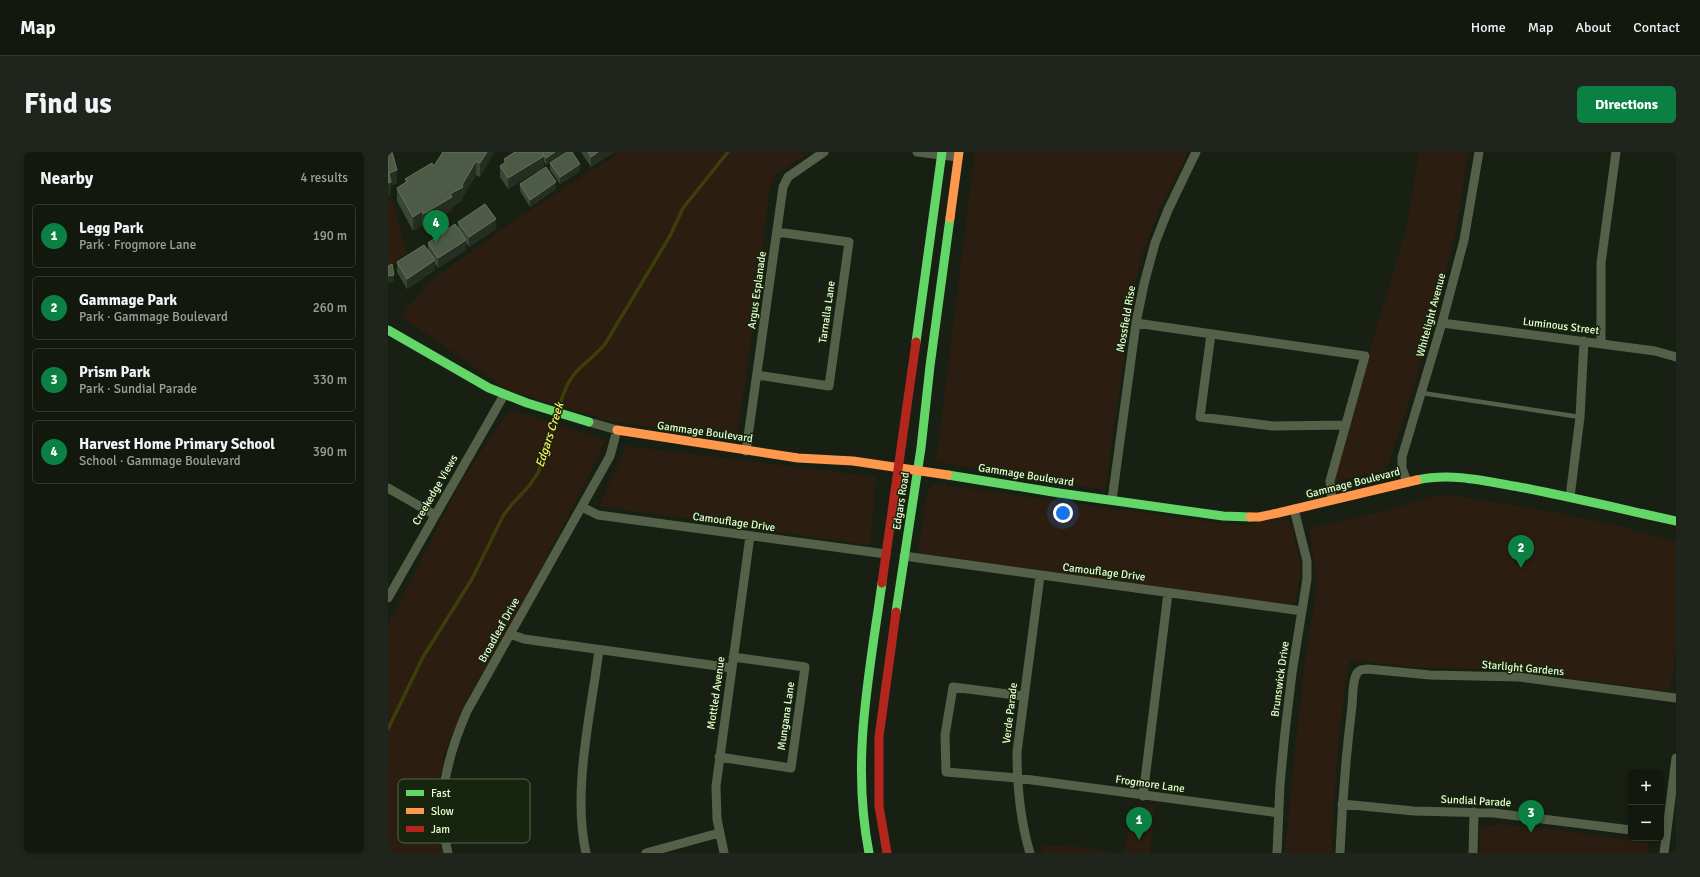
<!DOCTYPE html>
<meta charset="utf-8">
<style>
body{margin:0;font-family:Signika,sans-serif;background:#1f251c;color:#f1f3f6}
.controls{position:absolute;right:12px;bottom:12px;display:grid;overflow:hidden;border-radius:6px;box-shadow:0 2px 6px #0003}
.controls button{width:36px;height:36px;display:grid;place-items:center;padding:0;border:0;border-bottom:1px solid #31372e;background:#12180e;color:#f1f3f6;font:20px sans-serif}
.you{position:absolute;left:675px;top:361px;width:14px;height:14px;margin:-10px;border:3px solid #fff;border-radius:50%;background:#1a73e8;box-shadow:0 0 0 6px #1a73e833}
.badge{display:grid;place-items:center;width:26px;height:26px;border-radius:50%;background:#0b8043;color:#fff;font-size:13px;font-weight:700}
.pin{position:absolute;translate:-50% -33px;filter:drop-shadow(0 1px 2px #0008)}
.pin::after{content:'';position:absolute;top:21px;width:14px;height:12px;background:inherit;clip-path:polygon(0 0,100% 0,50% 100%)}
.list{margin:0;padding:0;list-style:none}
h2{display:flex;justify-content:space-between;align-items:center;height:52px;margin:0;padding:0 16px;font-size:17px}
h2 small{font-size:13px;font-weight:400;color:#9ca09e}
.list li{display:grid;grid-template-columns:26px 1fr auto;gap:12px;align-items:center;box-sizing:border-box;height:64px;margin:0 8px 8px;padding:0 8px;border:1px solid #31372e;border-radius:6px}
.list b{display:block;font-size:15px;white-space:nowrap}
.list p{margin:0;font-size:13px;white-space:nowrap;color:#9ca09e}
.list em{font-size:13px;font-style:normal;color:#9ca09e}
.map{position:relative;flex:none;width:1288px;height:701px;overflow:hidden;border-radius:6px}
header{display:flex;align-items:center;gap:24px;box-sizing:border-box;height:56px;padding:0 20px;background:#12180e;border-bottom:1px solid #31372e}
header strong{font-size:19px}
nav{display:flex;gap:22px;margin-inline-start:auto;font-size:14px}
.intro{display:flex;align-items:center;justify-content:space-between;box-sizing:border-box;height:96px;padding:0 24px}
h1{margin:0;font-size:28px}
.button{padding:10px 18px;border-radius:6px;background:#0b8043;color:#fff;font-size:14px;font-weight:700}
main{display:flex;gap:24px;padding:0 24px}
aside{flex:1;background:#12180e;border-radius:6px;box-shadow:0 2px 6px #0003}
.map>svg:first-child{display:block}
.green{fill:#2c1d11}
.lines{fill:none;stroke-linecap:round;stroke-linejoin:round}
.stream{stroke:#3b3f0a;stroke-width:3.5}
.lane{stroke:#546148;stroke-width:4.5}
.street{stroke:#546148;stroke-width:9}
.fast{stroke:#63d668;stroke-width:9}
.slow{stroke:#ff974d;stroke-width:9}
.jam{stroke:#b3261e;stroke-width:9}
.wall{fill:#3b4634}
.shaded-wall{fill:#252e20}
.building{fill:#4d5a45;stroke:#65745b}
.labels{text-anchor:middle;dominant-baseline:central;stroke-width:3;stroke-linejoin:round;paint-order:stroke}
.street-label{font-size:11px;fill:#e6ffd2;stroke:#17250e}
.water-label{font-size:12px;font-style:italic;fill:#ffef60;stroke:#17250e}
.key{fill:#17250e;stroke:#556649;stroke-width:1}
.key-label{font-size:11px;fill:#e6ffd2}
</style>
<header>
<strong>Map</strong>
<nav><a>Home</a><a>Map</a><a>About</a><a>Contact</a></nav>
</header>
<div class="intro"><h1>Find us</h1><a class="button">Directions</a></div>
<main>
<aside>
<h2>Nearby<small>4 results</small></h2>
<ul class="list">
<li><span class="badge">1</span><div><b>Legg Park</b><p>Park · Frogmore Lane</p></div><em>190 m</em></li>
<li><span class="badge">2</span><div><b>Gammage Park</b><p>Park · Gammage Boulevard</p></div><em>260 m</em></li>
<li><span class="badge">3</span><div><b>Prism Park</b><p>Park · Sundial Parade</p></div><em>330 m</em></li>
<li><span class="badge">4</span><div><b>Harvest Home Primary School</b><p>School · Gammage Boulevard</p></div><em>390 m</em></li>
</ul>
</aside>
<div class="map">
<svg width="1288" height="701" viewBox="0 0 1288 701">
<rect width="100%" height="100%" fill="#182013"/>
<!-- green -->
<path class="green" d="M232,0H423L388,22L381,38L369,148L349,287L221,269L122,239L12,164L45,127L123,71Z
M587,0H800L795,12L770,60L753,106L743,154L717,338L548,310Z
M1031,0H1080L1067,85L1045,169L1024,240L998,318L945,330L983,194L1019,74Z
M3,46L22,109L0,115V47Z
M120,260L136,262L218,288L186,353L125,469L77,551L57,601L51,629L50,665L52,693L55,701H0V472L73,330Z
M239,294L488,325L482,393L211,354Z
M545,332L831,371L854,373L895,367L904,372L913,418L908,446L907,449L900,453L530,401L539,339Z
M1062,343L1160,359L1236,375L1288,390V497L1283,534L1278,539L1147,521L1113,518L1036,516L962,508C950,571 946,637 944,701H897L909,580L919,493L928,441L927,417L921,376L991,360L1047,344Z
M748,652L767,654L762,701H737L740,673L746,674Z
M1111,672L1155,676L1261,691L1260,701H1092V675L1108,674Z
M653,693L692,695L722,701H655Z"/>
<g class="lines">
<!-- stream -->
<path class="stream" d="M170,257C175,243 179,229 190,218C199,209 209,202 217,192L282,84L295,56L340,0
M0,577L35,505L84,427L115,364L124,352L141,334L150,321L169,263"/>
<!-- lane -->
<path class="lane" d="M1034,241L1192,265"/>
<!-- street -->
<path class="street" d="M529,0L570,5
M748,171L977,204L942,329L944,348
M1054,171L1267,199L1288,205
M823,182L812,265L885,274L958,273
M1213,191V111L1228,0
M369,223L441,234L461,90L389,80
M358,299L395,35L400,25L436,0
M1019,330L1014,316V305L1054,171L1076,88L1091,0
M0,336L47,363
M1182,345L1192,265L1196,189
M724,348L748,171L756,132L767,91L780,58L808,0
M194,355L210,363L498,402
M516,404L914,459
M0,446L116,243
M122,482L136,487L344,516
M635,544L565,535L557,583L558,620L629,626L891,661
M331,605L403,616L417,515L345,505
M755,644L780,441
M954,652L1026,659L1106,661L1243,678
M60,701C47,651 59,605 79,559L222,304L229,278L201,270
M198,701C184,638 203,561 211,498
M258,701L331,681
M336,701L329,667L328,634L362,384
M642,701C632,668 629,635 629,600L652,424
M889,701L892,632L897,580L904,521L919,427V409L906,357
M952,701C954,652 958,603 964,554C965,545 964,529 969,521C971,518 976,517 980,517L1042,523L1131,525L1288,546
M1085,701L1086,660
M1276,701L1288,606"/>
<!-- fast -->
<path class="fast" d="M0,178L101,236L139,251L201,270
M528,190L554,0
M560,323L671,341L835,364L862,365
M1029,328C1065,320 1101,330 1137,336C1187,346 1238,358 1288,369
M508,460L533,296L542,214L562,66
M481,701C463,608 481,524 494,431"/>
<!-- slow -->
<path class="slow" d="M562,66L571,0
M229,278L410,306L465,309L560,323
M862,365H871L890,361L1029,328"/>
<!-- jam -->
<path class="jam" d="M494,431L528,190
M499,701L491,654V585L508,460"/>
</g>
<!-- wall -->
<path class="wall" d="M106,0L92,25L88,23L75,44V48L64,55V58L35,76L34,73L25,79L9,49V36L17,31V27L46,14Z
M127,0H177L158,13L156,9V15L120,37L112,25V14L116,11V7Z
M193,0H226L203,15Z
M162,11L192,19L172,32L162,18Z
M132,32L168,37L142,55L132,39Z
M70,70L108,77L81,95L78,91V98L50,116L47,112V118L19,137L9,120V110L40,98V91L70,76Z"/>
<!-- shaded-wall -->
<path class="shaded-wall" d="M99,0H106L92,25V11Z
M167,0H177L158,13V6Z
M210,0H226L203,15V5Z
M156,4V15L120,37V26Z
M88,9V23L75,44V48L64,55V58L35,76V62L74,33Z
M192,12V19L172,32V25Z
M9,18V31L3,34V43L0,44V31L1,21Z
M168,30V37L142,55V48Z
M34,59V73L25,79V65Z
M108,67V77L81,95V85Z
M78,88V98L50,116V106Z
M47,108V118L19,137V127Z
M6,123V129L0,131V124Z"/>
<!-- building -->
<path class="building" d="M0,0H4L9,18L1,21L3,30L0,31Z
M55,0H99L92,11L88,9L74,33L75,35L62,42L64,45L35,62L34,59L25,65L9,36L20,29L17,27L44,11L46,14Z
M127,0H152L156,4L120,26L112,14L118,10L116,7Z
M154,0H167L158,6Z
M179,0H184L192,12L172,25L162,11Z
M200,0H210L203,5Z
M158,15L168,30L142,48L132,32Z
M97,52L108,67L81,85L70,70Z
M67,72L78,88L50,106L40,91Z
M36,93L47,108L19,127L9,110Z
M4,112L6,123L0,124V114Z"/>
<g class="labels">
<!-- street labels -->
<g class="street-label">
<text transform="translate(369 138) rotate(-82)">Argus Esplanade</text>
<text transform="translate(439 160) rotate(-82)">Tarnalla Lane</text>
<text transform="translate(1043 163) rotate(-75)">Whitelight Avenue</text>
<text transform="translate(738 167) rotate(-80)">Mossfield Rise</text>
<text transform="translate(1173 174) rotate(7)">Luminous Street</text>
<text transform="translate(317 280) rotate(8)">Gammage Boulevard</text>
<text transform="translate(638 323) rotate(9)">Gammage Boulevard</text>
<text transform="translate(965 331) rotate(-14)">Gammage Boulevard</text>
<text transform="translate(47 338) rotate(-60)">Creekedge Views</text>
<text transform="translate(513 349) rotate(-81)">Edgars Road</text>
<text transform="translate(346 370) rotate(8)">Camouflage Drive</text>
<text transform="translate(716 420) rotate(7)">Camouflage Drive</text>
<text transform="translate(111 478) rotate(-61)">Broadleaf Drive</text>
<text transform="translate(1135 516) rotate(5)">Starlight Gardens</text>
<text transform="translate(892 527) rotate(-82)">Brunswick Drive</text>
<text transform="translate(328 541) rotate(-82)">Mottled Avenue</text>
<text transform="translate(622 561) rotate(-83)">Verde Parade</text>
<text transform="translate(398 564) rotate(-82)">Mungana Lane</text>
<text transform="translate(762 632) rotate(8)">Frogmore Lane</text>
<text transform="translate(1088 649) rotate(3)">Sundial Parade</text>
</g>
<!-- water labels -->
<g class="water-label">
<text transform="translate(162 283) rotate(-72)">Edgars Creek</text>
</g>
</g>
<!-- legend -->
<rect x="10" y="627" width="132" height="64" rx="6" class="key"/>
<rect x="18" y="638" width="18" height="6" fill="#63d668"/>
<rect x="18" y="656" width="18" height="6" fill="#ff974d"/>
<rect x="18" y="674" width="18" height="6" fill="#b3261e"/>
<g class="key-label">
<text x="43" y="645">Fast</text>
<text x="43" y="663">Slow</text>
<text x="43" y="681">Jam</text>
</g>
</svg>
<div class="controls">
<button>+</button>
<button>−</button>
</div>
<div class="you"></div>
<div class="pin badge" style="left:751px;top:688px">1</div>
<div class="pin badge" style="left:1133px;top:416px">2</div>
<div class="pin badge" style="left:1143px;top:681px">3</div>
<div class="pin badge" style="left:48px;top:91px">4</div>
</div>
</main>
